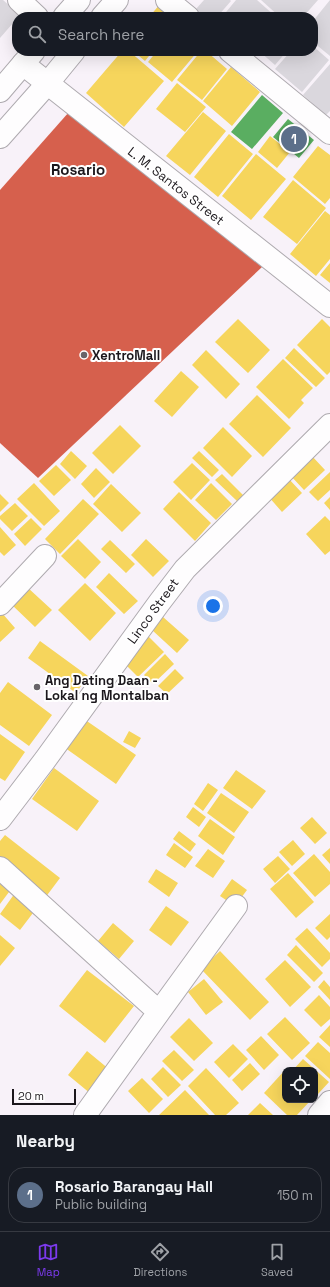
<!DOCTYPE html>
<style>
body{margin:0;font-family:"Space Grotesk",sans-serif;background:#20242c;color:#f1f3f6}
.controls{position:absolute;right:12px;bottom:12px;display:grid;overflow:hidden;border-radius:8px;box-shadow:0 4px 16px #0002}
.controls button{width:36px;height:36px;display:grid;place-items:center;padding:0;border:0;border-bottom:1px solid #363941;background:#171b24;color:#f1f3f6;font:20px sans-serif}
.scale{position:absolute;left:12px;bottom:10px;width:64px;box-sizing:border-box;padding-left:4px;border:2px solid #1b171c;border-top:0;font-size:11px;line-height:14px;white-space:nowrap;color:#1b171c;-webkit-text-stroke:3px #fff;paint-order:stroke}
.you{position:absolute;left:213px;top:606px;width:14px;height:14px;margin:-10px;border:3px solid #fff;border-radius:50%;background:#1a73e8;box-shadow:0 0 0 6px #1a73e833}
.badge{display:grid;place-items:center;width:26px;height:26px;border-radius:50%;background:#7c3aed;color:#fff;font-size:13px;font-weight:700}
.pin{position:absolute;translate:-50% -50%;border:2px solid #fff;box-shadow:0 1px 4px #0006}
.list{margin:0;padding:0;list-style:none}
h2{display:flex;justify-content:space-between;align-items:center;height:52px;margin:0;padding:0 16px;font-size:17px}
h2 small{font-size:13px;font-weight:400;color:#9ea1a6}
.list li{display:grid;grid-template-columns:26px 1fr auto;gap:12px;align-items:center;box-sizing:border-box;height:56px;margin:0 8px 8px;padding:0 8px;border:1px solid #363941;border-radius:16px}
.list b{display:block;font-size:15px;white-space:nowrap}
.list p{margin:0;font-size:13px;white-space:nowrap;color:#9ea1a6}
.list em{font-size:13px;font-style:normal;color:#9ea1a6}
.icon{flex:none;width:22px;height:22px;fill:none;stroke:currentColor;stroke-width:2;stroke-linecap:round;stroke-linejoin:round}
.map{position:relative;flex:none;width:330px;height:1115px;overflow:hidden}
.search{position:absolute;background:#171b24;box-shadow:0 4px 16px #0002;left:12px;right:12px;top:12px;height:44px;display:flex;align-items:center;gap:10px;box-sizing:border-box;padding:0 14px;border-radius:16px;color:#9ea1a6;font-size:15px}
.sheet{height:116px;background:#171b24}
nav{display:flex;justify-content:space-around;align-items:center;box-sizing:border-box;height:56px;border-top:1px solid #363941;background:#171b24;font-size:11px;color:#9ea1a6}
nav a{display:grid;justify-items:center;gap:2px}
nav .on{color:#7c3aed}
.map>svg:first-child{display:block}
.homes{fill:#f6d55c}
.shops{fill:#d6604d}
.public{fill:#5aae61}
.building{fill:#dad7dd}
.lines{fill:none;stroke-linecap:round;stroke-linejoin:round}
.minor-casing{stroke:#aeaaaf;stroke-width:24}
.major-casing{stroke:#aeaaaf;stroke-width:24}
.minor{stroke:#fefdfe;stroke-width:22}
.major{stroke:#fefdfe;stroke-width:22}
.poi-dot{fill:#686469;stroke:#fff;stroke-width:1.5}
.labels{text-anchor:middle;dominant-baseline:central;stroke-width:4;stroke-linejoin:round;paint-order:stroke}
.street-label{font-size:13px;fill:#1b171c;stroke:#fff}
.poi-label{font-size:13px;font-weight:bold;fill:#1b171c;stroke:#fff;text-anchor:start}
.quarter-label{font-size:15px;font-weight:bold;fill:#1b171c;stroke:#fff}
</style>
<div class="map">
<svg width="330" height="1115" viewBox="0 0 330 1115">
<rect width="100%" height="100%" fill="#f8f2f9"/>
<!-- homes -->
<path class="homes" d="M161,3L176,17H149Z
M122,51H129L164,81L124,127L86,93Z
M133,51H153L145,61Z
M157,51H198L172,82L148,62Z
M201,51H206L227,69L202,100L177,80Z
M231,67L260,92L232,126L203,101Z
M177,83L206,107L185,132L156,109Z
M203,112L226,131L190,175L166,156Z
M229,134L253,154L218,197L194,177Z
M270,136L290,152L277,168L258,152Z
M318,146L330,155V198L325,204L293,177Z
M256,154L286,179L251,220L222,196Z
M293,180L326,208L297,244L263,217Z
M325,211L330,215V259L316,276L290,254Z
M330,263V283L320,275Z
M238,319L270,350L248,373L215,342Z
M322,319L330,327V372L327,375L297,345Z
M294,348L325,378L316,387L285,358Z
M206,350L240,384L226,399L192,365Z
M283,359L313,388L301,400L304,403L289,419L256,387Z
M181,371L199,387L172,417L154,401Z
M257,395L291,428L263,457L229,424Z
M120,425L141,446L113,474L92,453Z
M223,427L252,456L232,477L203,448Z
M71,451L87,466L75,479L60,464Z
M199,451L219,470L212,477L192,458Z
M311,455L325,470L304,490L290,475Z
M192,463L210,480L191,500L173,482Z
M56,465L71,480L54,496L39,481Z
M96,468L110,482L94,498L81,484Z
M330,472V490L318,501L309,492Z
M222,474L243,495L237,501L215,480Z
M288,478L302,493L282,512L268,496Z
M34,483L60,511L44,526L17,499Z
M211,483L232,504L216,520L195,500Z
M111,484L141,513L122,532L93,504Z
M179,492L211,523L195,541L163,509Z
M0,494L9,503L0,512Z
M330,497V510L324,503Z
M83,499L99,514L60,554L45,539Z
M15,503L28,516L12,531L0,519V516Z
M325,516L330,521V551L325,555L306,534Z
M31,518L42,529L25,546L14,534Z
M0,527L16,545L4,556L0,552Z
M78,539L101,562L85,579L61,556Z
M146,539L169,561L153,577L131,555Z
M110,540L135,564L126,573L101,549Z
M109,573L138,601L124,614L96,587Z
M85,583L116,613L90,641L58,610Z
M27,587L52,610L35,627L11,604Z
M2,613L15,628L0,642V615Z
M163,617L189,640L177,653L152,630Z
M148,636L164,652L138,677L122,661Z
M40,641L88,676L76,693L28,658Z
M165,654L174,664L153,684L144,675Z
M175,669L184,678L167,694L158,686Z
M8,682L52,715L29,746L0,725V693Z
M81,717L136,755L116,784L61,745Z
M129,731L141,738L135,748L123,742Z
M0,734L25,752L5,781L0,778Z
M54,768L99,801L77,831L32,799Z
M236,770L266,791L252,809L223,788Z
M208,783L218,790L203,811L194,804Z
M221,793L249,812L234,833L207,813Z
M193,807L206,817L199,827L186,817Z
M312,817L327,833L315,844L300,828Z
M210,819L235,837L223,855L198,836Z
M179,831L196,844L190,852L173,839Z
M5,835L60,878L45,898L0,863V841Z
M293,840L305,854L292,866L279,852Z
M174,843L193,857L185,868L166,855Z
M330,848V864L322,855Z
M208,849L225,861L213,878L195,866Z
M314,854L330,872V884L315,897L293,873Z
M278,856L290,869L275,883L263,869Z
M156,869L178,883L169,897L148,882Z
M288,873L314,902L296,918L270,889Z
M0,879L12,888L0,904Z
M232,879L247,890L235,906L220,896Z
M15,893L36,909L20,930L0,914Z
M166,906L189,922L171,946L149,930Z
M330,914V937L327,940L315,928Z
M113,923L134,941L119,959L98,941Z
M307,928L330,953V959L322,967L295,939Z
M0,935L15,948L0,966Z
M296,945L323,973L314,982L287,955Z
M220,951L269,1002L250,1020L201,969Z
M285,960L311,987L290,1007L265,979Z
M87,970L134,1006L105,1043L59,1006Z
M204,979L223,1002L206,1015L188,992Z
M324,980L330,987V1000L318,987Z
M319,995L330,1007V1019L321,1027L304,1010Z
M285,1017L310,1043L292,1060L267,1034Z
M189,1018L213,1043L194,1061L170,1037Z
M330,1025V1047L319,1037Z
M261,1036L279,1055L264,1070L246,1050Z
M318,1042L330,1053V1079L305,1056Z
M233,1044L248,1059L229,1078L214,1062Z
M174,1050L194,1070L182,1081L162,1061Z
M87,1051L110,1070L91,1094L68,1075Z
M303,1059L329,1082L318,1094L315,1091V1070H293Z
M250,1063L260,1074L242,1091L232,1080Z
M163,1067L181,1085L168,1097L151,1079Z
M206,1068L239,1103L226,1115H215L188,1086Z
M285,1070V1100H311L297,1115H287L264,1093Z
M142,1078L163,1099L149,1113L128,1091Z
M185,1090L209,1115H159Z
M260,1103L273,1115H248Z"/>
<!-- shops -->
<path class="shops" d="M69,112L262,267L38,478L0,443V190Z"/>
<!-- public -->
<path class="public" d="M262,95L283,113L252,149L231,132Z
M288,119L314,140L299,158L273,137Z"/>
<!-- building -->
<path class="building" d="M0,0H3L20,15L0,38Z
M204,0H230L231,1L217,17H205L196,9Z
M236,0H257L275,16L274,17H222Z
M261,0H318L303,17H280Z
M330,0V56L313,42V21Z
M313,46L329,60L302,92L275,69L291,51H313Z
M259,51H287L275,65Z
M330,64V111L326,115L303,95Z"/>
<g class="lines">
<defs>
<path id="minor" d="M19,0L37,17
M167,0L188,17
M230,51L330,133
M23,64L330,306
M0,604L45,556
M0,819L45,760L159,603L185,569L330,425
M0,868L159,1012L236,906
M85,1115L159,1012
M319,1115L330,1102"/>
<path id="major" d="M64,17L79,0
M102,17L117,0
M0,91L34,51
M0,137L47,84L74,51"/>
</defs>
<!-- minor casing -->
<use href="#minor" class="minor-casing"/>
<!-- major casing -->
<use href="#major" class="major-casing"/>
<!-- minor -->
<use href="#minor" class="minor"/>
<!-- major -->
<use href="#major" class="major"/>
</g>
<!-- markers -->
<g class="poi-dot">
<circle cx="84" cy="355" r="4"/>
<circle cx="37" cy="687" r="4"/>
</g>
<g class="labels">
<!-- street labels -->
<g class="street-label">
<text transform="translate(176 186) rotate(38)">L. M. Santos Street</text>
<text transform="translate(153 611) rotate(-54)">Linco Street</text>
</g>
<!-- poi labels -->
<g class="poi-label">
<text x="92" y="355">XentroMall</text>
<text x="45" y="680">Ang Dating Daan -<tspan x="45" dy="15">Lokal ng Montalban</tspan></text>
</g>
<!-- quarter labels -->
<g class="quarter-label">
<text x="78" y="169">Rosario</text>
</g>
</g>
</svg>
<div class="controls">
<button><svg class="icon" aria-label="locate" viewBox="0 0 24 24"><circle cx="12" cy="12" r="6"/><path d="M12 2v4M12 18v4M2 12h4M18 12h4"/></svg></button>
</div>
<div class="scale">20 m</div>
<div class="you"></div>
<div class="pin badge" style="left:294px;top:139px;background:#5c6f8a">1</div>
<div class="search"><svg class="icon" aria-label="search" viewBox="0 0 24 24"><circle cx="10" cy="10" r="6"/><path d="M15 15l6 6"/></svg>Search here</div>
</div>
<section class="sheet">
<h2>Nearby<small></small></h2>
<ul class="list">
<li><span class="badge" style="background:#5c6f8a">1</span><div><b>Rosario Barangay Hall</b><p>Public building</p></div><em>150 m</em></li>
</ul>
</section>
<nav>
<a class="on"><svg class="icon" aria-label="map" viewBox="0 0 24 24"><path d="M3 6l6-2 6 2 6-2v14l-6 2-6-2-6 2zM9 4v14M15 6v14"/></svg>Map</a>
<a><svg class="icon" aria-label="directions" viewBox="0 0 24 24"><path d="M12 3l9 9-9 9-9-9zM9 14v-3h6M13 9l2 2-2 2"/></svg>Directions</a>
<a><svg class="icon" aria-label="saved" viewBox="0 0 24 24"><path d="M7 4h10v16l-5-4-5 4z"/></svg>Saved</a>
</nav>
